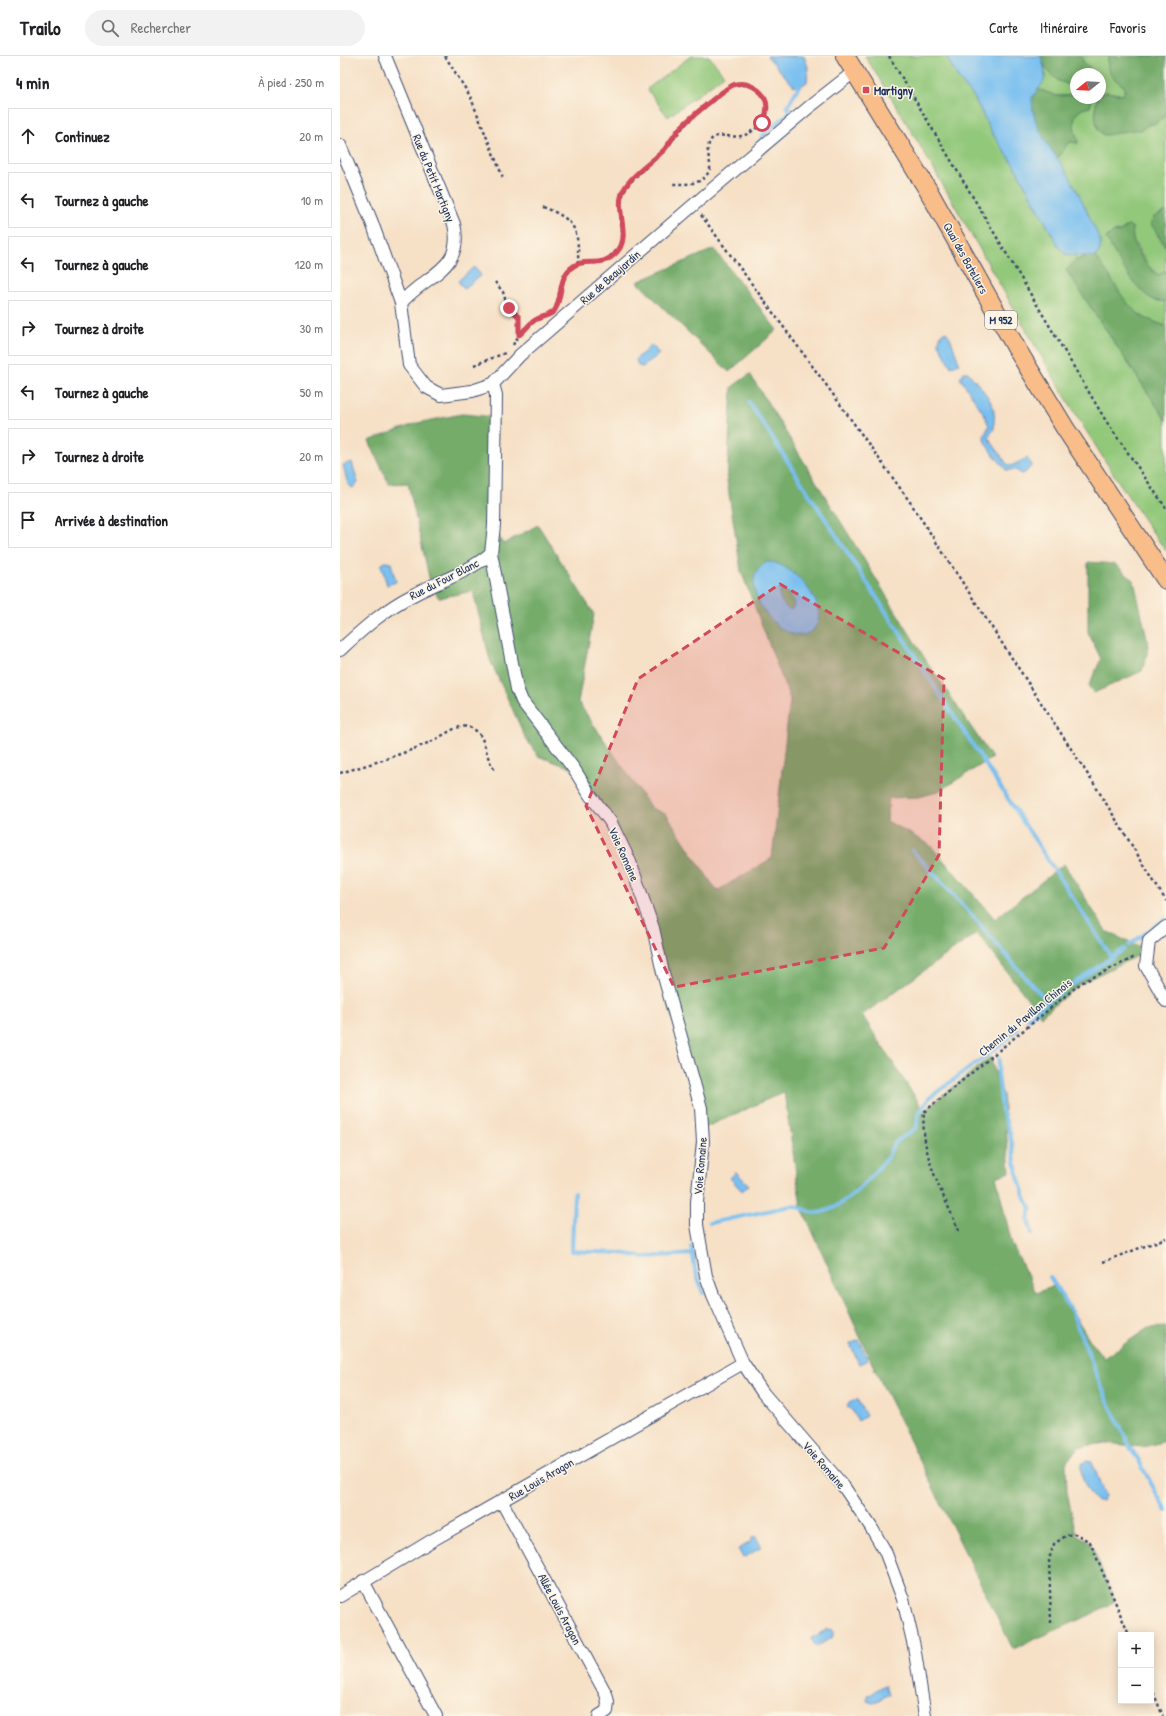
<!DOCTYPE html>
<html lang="fr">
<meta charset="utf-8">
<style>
body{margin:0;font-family:"Patrick Hand",sans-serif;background:#f2f2f2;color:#202124}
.controls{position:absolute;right:12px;bottom:12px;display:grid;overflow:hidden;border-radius:0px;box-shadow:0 2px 10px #0003}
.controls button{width:36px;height:36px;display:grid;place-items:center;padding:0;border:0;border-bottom:1px solid #e0e0e0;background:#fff;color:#202124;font:20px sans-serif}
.compass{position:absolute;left:730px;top:12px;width:36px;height:36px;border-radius:50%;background:#fff;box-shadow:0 2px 10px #0003;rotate:252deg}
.stop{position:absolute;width:12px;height:12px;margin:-9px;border:3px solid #d1495b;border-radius:50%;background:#fff}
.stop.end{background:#d1495b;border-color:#fff;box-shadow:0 1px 4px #0008}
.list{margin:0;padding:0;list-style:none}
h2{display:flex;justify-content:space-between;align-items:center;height:52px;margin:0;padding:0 16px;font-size:17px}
h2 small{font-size:13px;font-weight:400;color:#757577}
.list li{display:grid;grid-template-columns:26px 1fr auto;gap:12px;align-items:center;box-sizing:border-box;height:56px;margin:0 8px 8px;padding:0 8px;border:1px solid #e0e0e0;border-radius:0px}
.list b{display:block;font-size:15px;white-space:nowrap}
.list em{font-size:13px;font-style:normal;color:#757577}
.icon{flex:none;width:22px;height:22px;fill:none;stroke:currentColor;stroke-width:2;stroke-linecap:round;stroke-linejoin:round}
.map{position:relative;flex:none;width:826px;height:1660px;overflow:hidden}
header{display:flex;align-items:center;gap:24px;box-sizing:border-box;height:56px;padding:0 20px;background:#fff;border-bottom:1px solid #e0e0e0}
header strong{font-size:19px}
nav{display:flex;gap:22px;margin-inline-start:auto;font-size:14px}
.search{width:280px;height:36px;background:#f2f2f2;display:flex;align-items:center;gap:10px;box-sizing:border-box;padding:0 14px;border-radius:22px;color:#757577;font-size:15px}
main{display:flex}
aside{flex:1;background:#fff}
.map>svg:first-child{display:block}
.green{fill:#92c87a;stroke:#567c6c}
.forest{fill:#75ac6a;stroke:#486e64}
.water{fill:#79bff0;stroke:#4a77a7;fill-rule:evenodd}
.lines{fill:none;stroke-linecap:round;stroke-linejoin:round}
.stream{stroke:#79bff0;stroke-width:4}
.street-casing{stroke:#3c4a6e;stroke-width:14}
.primary-casing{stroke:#3c4a6e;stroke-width:20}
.path{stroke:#3c4a6e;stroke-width:2.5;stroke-dasharray:3 3;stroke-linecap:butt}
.street{stroke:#fff;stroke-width:12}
.primary{stroke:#f8bd89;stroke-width:18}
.route{stroke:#d1495b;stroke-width:5}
.marked{fill:#d1495b;fill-opacity:0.2;stroke:#d1495b;stroke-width:3;stroke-dasharray:8 5;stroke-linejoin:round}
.poi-dot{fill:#d1495b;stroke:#fcf5e5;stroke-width:1.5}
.labels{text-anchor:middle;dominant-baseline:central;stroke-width:3;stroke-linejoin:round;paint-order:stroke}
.shield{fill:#fcf5e5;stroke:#5e6a86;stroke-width:1}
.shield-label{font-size:11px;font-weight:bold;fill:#1b2f5e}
.poi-label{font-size:12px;font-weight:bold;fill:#1b2f5e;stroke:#fcf5e5;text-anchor:start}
.street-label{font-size:12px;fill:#1b2f5e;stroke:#fcf5e5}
</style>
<header>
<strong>Trailo</strong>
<div class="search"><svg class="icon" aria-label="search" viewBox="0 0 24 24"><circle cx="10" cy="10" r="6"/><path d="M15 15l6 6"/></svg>Rechercher</div>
<nav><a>Carte</a><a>Itinéraire</a><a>Favoris</a></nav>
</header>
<main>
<aside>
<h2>4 min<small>À pied · 250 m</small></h2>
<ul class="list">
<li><svg class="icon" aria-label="ahead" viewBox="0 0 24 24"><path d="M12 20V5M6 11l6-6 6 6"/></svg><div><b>Continuez</b></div><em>20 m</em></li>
<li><svg class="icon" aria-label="left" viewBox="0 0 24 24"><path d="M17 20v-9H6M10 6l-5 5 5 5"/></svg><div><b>Tournez à gauche</b></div><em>10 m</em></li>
<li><svg class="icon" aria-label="left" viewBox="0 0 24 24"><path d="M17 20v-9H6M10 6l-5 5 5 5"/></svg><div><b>Tournez à gauche</b></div><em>120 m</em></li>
<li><svg class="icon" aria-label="right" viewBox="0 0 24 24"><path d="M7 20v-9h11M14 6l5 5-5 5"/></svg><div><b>Tournez à droite</b></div><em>30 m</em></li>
<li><svg class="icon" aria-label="left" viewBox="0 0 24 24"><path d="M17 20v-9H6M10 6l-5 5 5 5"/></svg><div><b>Tournez à gauche</b></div><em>50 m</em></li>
<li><svg class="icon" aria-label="right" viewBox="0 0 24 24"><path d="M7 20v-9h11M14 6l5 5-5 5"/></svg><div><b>Tournez à droite</b></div><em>20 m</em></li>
<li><svg class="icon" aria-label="arrive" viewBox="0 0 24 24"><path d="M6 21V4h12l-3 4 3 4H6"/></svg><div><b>Arrivée à destination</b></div></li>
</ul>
</aside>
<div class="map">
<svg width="826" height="1660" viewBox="0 0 826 1660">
<rect width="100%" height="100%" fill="#fcf5e5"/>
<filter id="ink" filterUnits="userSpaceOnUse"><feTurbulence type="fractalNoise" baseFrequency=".025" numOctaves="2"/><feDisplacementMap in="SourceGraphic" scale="8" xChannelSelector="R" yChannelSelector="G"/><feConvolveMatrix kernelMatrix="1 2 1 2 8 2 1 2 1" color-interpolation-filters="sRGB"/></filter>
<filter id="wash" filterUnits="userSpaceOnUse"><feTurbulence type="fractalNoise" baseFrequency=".012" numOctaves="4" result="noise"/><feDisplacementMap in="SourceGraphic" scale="16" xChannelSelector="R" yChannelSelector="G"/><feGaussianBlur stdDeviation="0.9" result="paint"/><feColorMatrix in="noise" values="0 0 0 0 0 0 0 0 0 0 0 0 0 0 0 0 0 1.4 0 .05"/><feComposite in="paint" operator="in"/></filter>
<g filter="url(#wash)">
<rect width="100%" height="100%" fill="#f6e0c6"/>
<!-- green -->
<path class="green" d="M351,0H369L384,19L328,61L307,33Z
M525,0H606L618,22L634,41L652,77L674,109L719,191L725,198L748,200L736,204L726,214L826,364V495C713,338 629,163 525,0Z
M741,0H769C764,14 773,23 784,30V39L767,36L760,38V18H757L744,7Z
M703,5L718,25L736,30V39L717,40L697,33C707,24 706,18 703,5Z
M752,42H757L755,54L758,74C785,76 805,76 826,59V155L813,162L818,180L826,191L825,216L819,219L811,215L793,184L792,171H785L780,176L775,175L814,244L826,246V270C819,268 812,265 805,262C782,250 773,220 755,201L760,194L761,186L730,121L716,102C724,99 723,90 730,86L738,87L733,69L735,59L743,52L750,51Z"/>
<!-- forest -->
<path class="forest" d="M701,0H741L744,7L757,18H736V30C719,28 706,18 701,0Z
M769,0H826V59L815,68H809L801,74C787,73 776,79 763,79C753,69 755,55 757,42H760L761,37L767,36L783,39L785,35L784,30C772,22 764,15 769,0Z
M697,33L717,40L736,39V42H752L750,51C728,54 734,71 738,87L730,86C723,90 724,99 716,102C707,89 686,57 692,41C693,39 696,36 697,33Z
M826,155V191L811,168L813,162Z
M789,169C795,174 791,177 793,184C795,194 810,215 819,219L826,214V246C822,245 817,245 814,244C796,236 775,199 766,182L771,177L780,176Z
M374,193L437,274L389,316L297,226Z
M748,200L755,201C773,220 782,250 805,262C812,265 819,268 826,270V364L726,214L736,204Z
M410,318L587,606L652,702L597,736L579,741L549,742L547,765L590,789L655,863L724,808L766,875L807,895L741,927L701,960L637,877L522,959L584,1055L650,1001L663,1039L670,1116L656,1121L672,1188L696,1237L716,1229L751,1286L764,1302L808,1272L826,1271V1385L803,1391L766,1387L738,1391L726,1407L727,1436L736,1478L750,1486L775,1545L750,1559L673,1593L535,1314L461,1150L444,1036L362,1073L290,806L234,713L198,700L186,683L150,604L133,535L99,542L91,530L68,427L49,428L29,385L77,367L122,358L156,361L154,469L163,488L198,469L254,558L238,646L311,752L326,758L377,835L432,802L450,643L401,515L387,425L392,331Z
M748,506L775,508L794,525L809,591L802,615L754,637L748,631L761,603L748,576Z"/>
<!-- water -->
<path class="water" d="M427,0H464L468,11L467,26L458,32L453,29Z
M606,0H701C708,25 706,22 692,42C692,76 715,95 731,123C742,143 751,165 761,186L760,194L755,201L725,198L719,191L674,109L652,77L634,41L618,22Z
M134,211L141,219L124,233L118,225Z
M606,276L610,281L619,307L611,311L598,286L602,277Z
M312,289L319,298L303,311L298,310L296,303Z
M624,316H628C636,327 654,343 654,358C655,363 653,368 654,373L648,381L667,408L671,410L687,402L692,409L685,417L681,418L676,414H666C661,406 644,390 644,382C644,379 647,374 649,370L644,358L620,322Z
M12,406L18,427L13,432L8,429L3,409Z
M45,506L51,507L56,526L47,529L41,509Z
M428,506C453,506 494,553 473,574C446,599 387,525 428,506ZM441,535C450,536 455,543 453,552L450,554C444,550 440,545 439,538Z
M396,1116L409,1129L402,1135L390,1122Z
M519,1284L528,1304L519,1308L510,1288Z
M517,1343L526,1360L518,1365L512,1354L507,1351L509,1347Z
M747,1405L752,1406L765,1440L762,1445H756C748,1437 738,1418 742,1407Z
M415,1480L422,1491L403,1502L398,1493L411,1486V1483Z
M488,1573L489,1574L491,1573L494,1578L492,1579L493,1581L476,1591L471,1582Z
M545,1629L550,1638L533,1647L528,1645V1639Z"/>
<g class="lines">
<!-- stream -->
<path class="stream" d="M418,87L421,85L422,80L451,55L447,51L458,32
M409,346L772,902
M572,794L638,866L690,927L708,945L688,963
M789,889L825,863
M708,945L784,893
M659,1003L658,1017L662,1054L670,1077L677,1117L685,1142L691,1153L688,1163L692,1177
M234,1137L232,1195L281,1197L304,1201L353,1198L351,1191
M370,1167L451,1150C461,1149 468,1157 477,1157C502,1155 532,1120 547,1102C550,1098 551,1092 554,1088C560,1082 570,1077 577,1071L578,1059L589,1042L655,993L677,973
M353,1198L355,1214L363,1237
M710,1221L732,1256L761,1330L791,1393L798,1403L826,1455"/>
</g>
</g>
<g filter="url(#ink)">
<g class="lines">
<defs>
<path id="street" d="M0,89L31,164L61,247C85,218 125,214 114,168L45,0
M61,247L69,309L86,331L101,339L132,335L153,328L180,299L350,152L468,52L515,15
M151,497L177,633L182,645L234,713L250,739L270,765L290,806L313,872L323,917L361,1052L363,1086L357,1146V1169L366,1220L373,1239L403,1307L423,1337L504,1431L531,1471L545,1495L563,1543L574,1590L585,1660
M0,594C23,573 45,553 73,539C99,525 128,517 151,497L154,469L156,339L153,328
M826,871L809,885L806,910L826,945
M162,1446L266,1638L268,1646L267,1655L259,1660
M23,1525L96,1660
M0,1540L91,1485L403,1307"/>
<path id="primary" d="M505,0L588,134L678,295L725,372L826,524"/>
</defs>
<!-- street casing -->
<use href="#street" class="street-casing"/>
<!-- primary casing -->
<use href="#primary" class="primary-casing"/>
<!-- path -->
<path class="path" d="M105,0L130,40L164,124
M549,0L766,365L826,452
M203,151C236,164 239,173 238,208
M361,159L487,330L570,446L756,731L826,845
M155,226L163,236L167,249L179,261V279
M216,251L223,224L231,212L238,208L265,205L281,191L283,181L280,144L288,128L324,94L348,65L388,31C412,21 439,43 422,67C417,72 408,79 401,80C389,83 371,72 368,92C367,99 371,106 370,113C363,130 347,128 331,128
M173,289C179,277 192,264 205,260
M134,309L165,297
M0,717C31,708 61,699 90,686C103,681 121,663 135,674C147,683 145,703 155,714
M619,1175C602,1135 580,1099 584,1056L741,927L795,901
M763,1206L826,1182
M711,1567L709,1503L714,1488L727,1479L736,1478L750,1486L789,1579
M811,1631L823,1660"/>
<!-- street -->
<use href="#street" class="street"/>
<!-- primary -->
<use href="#primary" class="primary"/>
</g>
</g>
<g class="lines" filter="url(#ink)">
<!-- route -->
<path class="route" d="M169,252L179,261V279C185,275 190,266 197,263C203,260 211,260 215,254C223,240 218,223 231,212C244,200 261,214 277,196C292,179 274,154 283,135C292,118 311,107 324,94C330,87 334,79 340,72C347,65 388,29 396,28C406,26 417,31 423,39C429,46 427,60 422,67"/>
</g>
<!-- marked area -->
<path class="marked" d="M440,528L604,623L599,799L544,892L334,931L246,750L298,623Z"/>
<!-- markers -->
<rect class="poi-dot" x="522" y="30" width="8" height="8" rx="2"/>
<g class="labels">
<!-- shield labels -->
<rect class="shield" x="645" y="255" width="32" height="18" rx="3"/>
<g class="shield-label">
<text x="661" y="264">M 952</text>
</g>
<!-- poi labels -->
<g class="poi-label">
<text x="534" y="34">Martigny</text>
</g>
<!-- street labels -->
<g class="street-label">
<text transform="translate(94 122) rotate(68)">Rue du Petit Martigny</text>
<text transform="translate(626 202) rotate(61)">Quai des Bateliers</text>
<text transform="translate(270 221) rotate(-41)">Rue de Beaujardin</text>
<text transform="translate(104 523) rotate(-27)">Rue du Four Blanc</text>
<text transform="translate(284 798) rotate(66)">Voie Romaine</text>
<text transform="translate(685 961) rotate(-39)">Chemin du Pavillon Chinois</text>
<text transform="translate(360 1110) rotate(-85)">Voie Romaine</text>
<text transform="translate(484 1409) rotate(49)">Voie Romaine</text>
<text transform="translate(201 1423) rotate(-30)">Rue Louis Aragon</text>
<text transform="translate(220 1553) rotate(62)">Allée Louis Aragon</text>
</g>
</g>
</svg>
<div class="controls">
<button>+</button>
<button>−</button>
</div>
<svg class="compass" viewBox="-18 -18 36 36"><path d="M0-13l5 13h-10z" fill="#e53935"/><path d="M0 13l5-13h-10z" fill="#757577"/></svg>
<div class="stop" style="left:422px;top:67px"></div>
<div class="stop end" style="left:169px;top:252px"></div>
</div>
</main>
